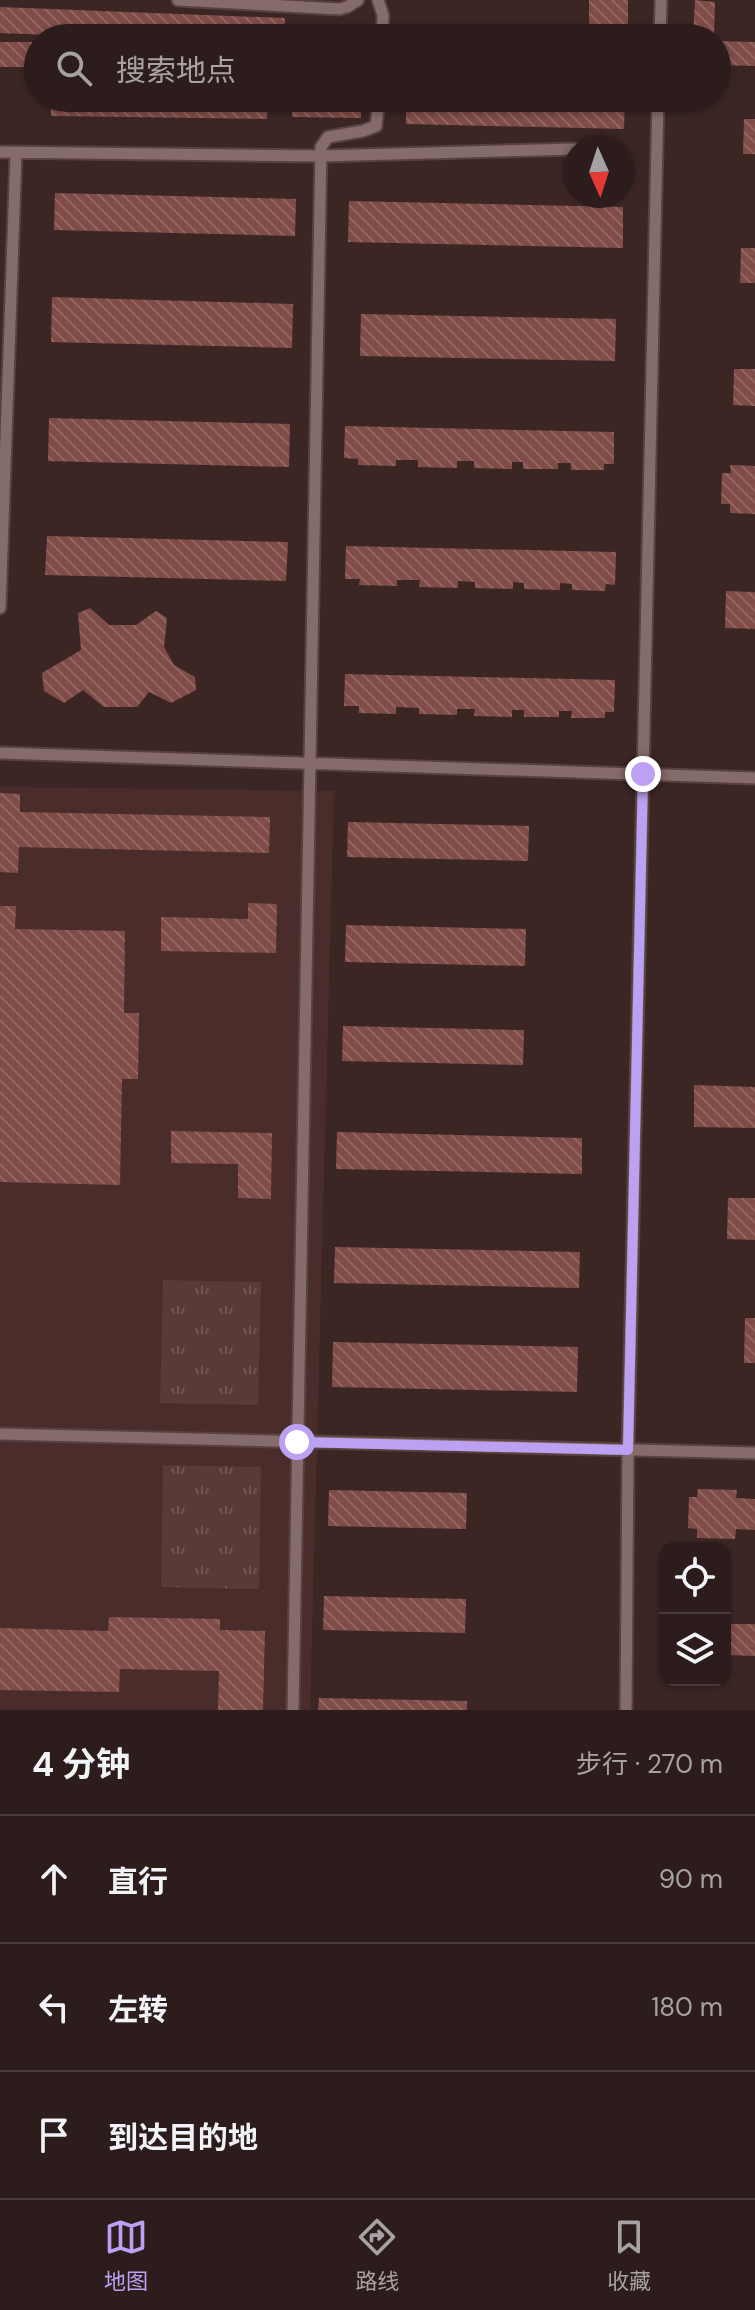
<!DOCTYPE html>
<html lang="zh">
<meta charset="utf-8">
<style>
body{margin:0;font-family:"DM Sans","Noto Sans SC",sans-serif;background:#382928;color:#f1f3f6}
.controls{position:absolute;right:24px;bottom:24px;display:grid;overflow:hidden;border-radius:16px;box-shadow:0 2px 6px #0004}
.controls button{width:72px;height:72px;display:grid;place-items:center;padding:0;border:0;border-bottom:2px solid #483a3a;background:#2c1c1b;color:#f1f3f6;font:40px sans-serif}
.compass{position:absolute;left:563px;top:136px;width:72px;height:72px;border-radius:50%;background:#2c1c1b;box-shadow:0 2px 6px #0004;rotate:177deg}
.stop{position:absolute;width:24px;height:24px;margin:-18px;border:6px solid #bca0f2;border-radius:50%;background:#fff}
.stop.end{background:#bca0f2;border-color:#fff;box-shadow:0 2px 8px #0008}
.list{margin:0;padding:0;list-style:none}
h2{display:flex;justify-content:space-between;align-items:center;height:104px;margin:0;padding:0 32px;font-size:34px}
h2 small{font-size:26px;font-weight:400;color:#a6a1a3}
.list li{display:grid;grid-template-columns:52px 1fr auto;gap:24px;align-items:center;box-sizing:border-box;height:128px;padding:0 32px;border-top:2px solid #483a3a}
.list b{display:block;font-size:30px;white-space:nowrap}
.list em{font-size:26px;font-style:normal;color:#a6a1a3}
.icon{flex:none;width:44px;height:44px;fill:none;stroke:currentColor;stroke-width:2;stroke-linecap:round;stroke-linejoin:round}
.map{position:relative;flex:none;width:755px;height:1710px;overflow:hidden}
.search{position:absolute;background:#2c1c1b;box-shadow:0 2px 6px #0004;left:24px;right:24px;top:24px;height:88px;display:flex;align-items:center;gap:20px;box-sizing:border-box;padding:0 28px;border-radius:44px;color:#a6a1a3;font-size:30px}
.sheet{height:488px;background:#2c1c1b}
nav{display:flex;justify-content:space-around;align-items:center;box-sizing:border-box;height:112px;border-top:2px solid #483a3a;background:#2c1c1b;font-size:22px;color:#a6a1a3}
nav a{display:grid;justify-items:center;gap:4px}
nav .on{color:#bca0f2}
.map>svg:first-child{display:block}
.built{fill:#4a2d2b}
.grass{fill:url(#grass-tufts)}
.building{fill:url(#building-back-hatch)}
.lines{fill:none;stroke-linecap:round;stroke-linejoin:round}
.service-casing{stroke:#554241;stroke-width:15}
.service{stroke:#856b69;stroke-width:11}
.route{stroke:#bca0f2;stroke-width:10}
</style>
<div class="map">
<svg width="755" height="1710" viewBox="0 0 755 1710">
<defs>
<pattern id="grass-tufts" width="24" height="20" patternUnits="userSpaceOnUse" patternTransform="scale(2)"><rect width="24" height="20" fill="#5a3a37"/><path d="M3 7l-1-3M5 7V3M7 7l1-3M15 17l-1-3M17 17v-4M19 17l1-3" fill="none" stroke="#725653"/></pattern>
<pattern id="building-back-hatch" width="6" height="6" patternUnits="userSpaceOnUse" patternTransform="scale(2)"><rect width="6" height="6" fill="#804c48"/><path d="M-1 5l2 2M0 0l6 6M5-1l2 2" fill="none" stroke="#926562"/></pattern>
</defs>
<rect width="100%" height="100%" fill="#3b2624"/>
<!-- built -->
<path class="built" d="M0,787L334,791L310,1710H0Z"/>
<!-- grass -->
<path class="grass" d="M163,1280L261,1282L258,1405L160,1403Z
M163,1465L261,1467L259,1589L161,1587Z"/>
<!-- building -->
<path class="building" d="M589,0H628V38H589Z
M695,0L715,2L714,38H693Z
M0,7L285,18L284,38H127L0,33Z
M717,41L755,42V66L717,65Z
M0,42H32V67H0Z
M51,98H268L267,119L51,116Z
M293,98H361V118L292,117Z
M406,98H625L624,129L406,124Z
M744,119H755V154H743Z
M55,193L296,199L295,236L54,230Z
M349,201L623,207V248L348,242Z
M741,248H755V283H740Z
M52,297L293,304L292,348L51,342Z
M361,314L616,319L615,361L360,356Z
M734,369H755V406L733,405Z
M49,418L290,424L289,467L48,461Z
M345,426L614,432V464H604V470H571V463H558V469H523V462H512V469L474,468V461H457V468L418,467V460H396V466L358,465V459L344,458Z
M730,465L755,466V514L730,513V504H721L722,473H731Z
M47,536L288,542L286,581L45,575Z
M346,546L616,552L615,585L606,584L605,591L572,590V584L560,583V590L524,589V583L513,582V589L475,588V582L458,581V588L419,587L420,580H397V586L359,585L360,579H345Z
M726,591L755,592V629L725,628Z
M90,608L109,625H136L156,611L167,618L164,647L174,665L195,677L196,690L171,703L149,692L137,707H104L83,690L64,703L44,691L42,673L81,650L78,613Z
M345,674L615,680L614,712H605V718H571L572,711H559V717H524V710H512V717L474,716L475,709H457V715L419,714V708L396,707V714L359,713V706H344Z
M0,793L20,794V812L270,817L269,853L19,847L18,873L0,872Z
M348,822L529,826L528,861L347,857Z
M248,903L277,904L276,953L161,951V917L248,919Z
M0,906H16L15,929L125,931L124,1013H139L138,1079H122L120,1185L0,1182Z
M346,925L526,929L525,966L345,962Z
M343,1026L524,1030L523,1065L342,1061Z
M694,1085L755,1087V1128L694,1127Z
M171,1131L272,1133L271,1199L238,1198V1164L171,1163Z
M337,1132L582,1138V1174L336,1169Z
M728,1198H755V1240L727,1239Z
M335,1247L580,1252L579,1288L334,1283Z
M745,1318H755V1363H744Z
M333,1342L578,1347L577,1392L332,1387Z
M698,1489L737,1490L736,1498L755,1499V1530L736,1529L735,1539L697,1538V1529L688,1528L689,1497H697Z
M329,1490L467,1493L466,1529L328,1526Z
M324,1596L466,1599L465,1633L323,1630Z
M725,1615L730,1616V1624H755V1656L729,1655V1664H725Z
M109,1617L220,1619V1630L265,1631L263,1710H218L219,1671L120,1669L119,1692L0,1690V1628L108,1631Z
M319,1698L467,1701V1710H318Z"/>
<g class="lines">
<defs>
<path id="service" d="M178,0L339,9L347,7L358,0
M378,0L383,15L382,38
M660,38L661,0
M0,152L321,156L575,149
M0,608L16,153
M0,753L755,778
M0,1434L755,1453
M293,1710L321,147L328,137L363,131L376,126L379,98
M626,1710L628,1450L658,98"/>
</defs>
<!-- service casing -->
<use href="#service" class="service-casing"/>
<!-- service -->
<use href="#service" class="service"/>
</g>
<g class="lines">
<!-- route -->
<path class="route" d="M297,1442L628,1450L643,774"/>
</g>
</svg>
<div class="controls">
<button><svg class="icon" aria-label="locate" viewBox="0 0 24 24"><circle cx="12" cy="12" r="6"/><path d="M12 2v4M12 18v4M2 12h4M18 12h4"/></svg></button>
<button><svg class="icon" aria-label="layers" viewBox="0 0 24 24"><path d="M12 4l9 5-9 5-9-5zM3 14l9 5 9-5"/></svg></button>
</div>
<svg class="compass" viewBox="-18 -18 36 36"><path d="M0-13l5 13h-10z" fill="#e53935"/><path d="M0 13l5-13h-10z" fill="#a6a1a3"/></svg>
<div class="stop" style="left:297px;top:1442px"></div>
<div class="stop end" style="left:643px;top:774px"></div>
<div class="search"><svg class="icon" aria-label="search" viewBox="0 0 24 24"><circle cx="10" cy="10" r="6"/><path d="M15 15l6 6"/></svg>搜索地点</div>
</div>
<section class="sheet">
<h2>4 分钟<small>步行 · 270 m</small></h2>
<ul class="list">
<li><svg class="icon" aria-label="ahead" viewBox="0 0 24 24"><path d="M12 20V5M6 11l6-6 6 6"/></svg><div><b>直行</b></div><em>90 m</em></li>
<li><svg class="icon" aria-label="left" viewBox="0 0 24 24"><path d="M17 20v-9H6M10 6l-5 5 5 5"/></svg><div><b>左转</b></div><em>180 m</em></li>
<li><svg class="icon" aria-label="arrive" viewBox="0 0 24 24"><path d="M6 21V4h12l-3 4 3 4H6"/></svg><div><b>到达目的地</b></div></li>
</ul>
</section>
<nav>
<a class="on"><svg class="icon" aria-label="map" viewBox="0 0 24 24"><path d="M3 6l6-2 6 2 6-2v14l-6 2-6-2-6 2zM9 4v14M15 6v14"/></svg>地图</a>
<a><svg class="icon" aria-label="directions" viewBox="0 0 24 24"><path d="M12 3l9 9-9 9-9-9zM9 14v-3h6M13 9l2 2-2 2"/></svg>路线</a>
<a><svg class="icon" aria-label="saved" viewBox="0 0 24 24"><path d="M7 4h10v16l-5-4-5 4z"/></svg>收藏</a>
</nav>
